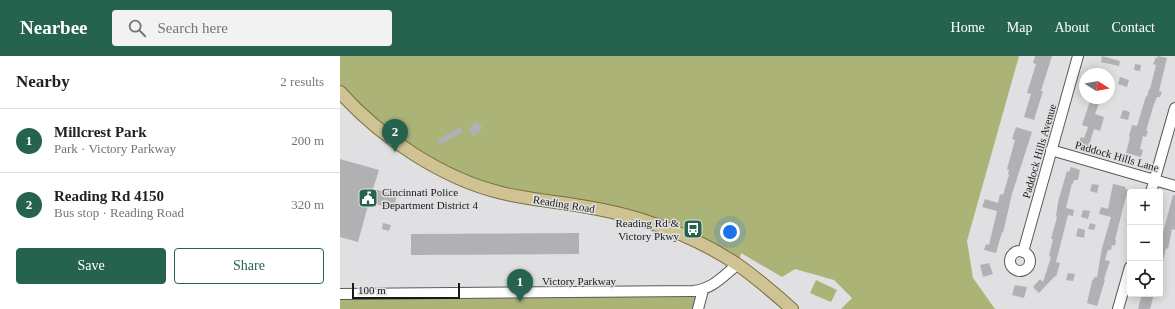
<!DOCTYPE html>
<meta charset="utf-8">
<style>
body{margin:0;font-family:Georgia,serif;background:#f2f2f2;color:#202124}
.controls{position:absolute;right:12px;bottom:12px;display:grid;overflow:hidden;border-radius:4px;box-shadow:0 2px 10px #0003}
.controls button{width:36px;height:36px;display:grid;place-items:center;padding:0;border:0;border-bottom:1px solid #e0e0e0;background:#fff;color:#202124;font:20px sans-serif}
.compass{position:absolute;left:739px;top:12px;width:36px;height:36px;border-radius:50%;background:#fff;box-shadow:0 2px 10px #0003;rotate:101deg}
.scale{position:absolute;left:12px;bottom:10px;width:108px;box-sizing:border-box;padding-left:4px;border:2px solid #19191a;border-top:0;font-size:11px;line-height:14px;white-space:nowrap;color:#19191a;-webkit-text-stroke:3px #e0dfe2;paint-order:stroke}
.you{position:absolute;left:390px;top:176px;width:14px;height:14px;margin:-10px;border:3px solid #fff;border-radius:50%;background:#1a73e8;box-shadow:0 0 0 6px #1a73e833}
.badge{display:grid;place-items:center;width:26px;height:26px;border-radius:50%;background:#26634e;color:#fff;font-size:13px;font-weight:700}
.pin{position:absolute;translate:-50% -33px;filter:drop-shadow(0 1px 2px #0008)}
.pin::after{content:'';position:absolute;top:21px;width:14px;height:12px;background:inherit;clip-path:polygon(0 0,100% 0,50% 100%)}
.list{margin:0;padding:0;list-style:none}
h2{display:flex;justify-content:space-between;align-items:center;height:52px;margin:0;padding:0 16px;font-size:17px}
h2 small{font-size:13px;font-weight:400;color:#757577}
.list li{display:grid;grid-template-columns:26px 1fr auto;gap:12px;align-items:center;box-sizing:border-box;height:64px;padding:0 16px;border-top:1px solid #e0e0e0}
.list b{display:block;font-size:15px;white-space:nowrap}
.list p{margin:0;font-size:13px;white-space:nowrap;color:#757577}
.list em{font-size:13px;font-style:normal;color:#757577}
.actions{display:flex;gap:8px;padding:12px 16px}
.actions a{flex:1;padding:9px 0;border:1px solid #26634e;border-radius:4px;text-align:center;font-size:14px;color:#26634e}
.actions .main{background:#26634e;color:#fff}
.icon{flex:none;width:22px;height:22px;fill:none;stroke:currentColor;stroke-width:2;stroke-linecap:round;stroke-linejoin:round}
.map{position:relative;flex:none;width:835px;height:253px;overflow:hidden}
header{display:flex;align-items:center;gap:24px;box-sizing:border-box;height:56px;padding:0 20px;background:#26634e;color:#fff}
header strong{font-size:19px}
nav{display:flex;gap:22px;margin-inline-start:auto;font-size:14px}
.search{width:280px;height:36px;background:#f2f2f2;display:flex;align-items:center;gap:10px;box-sizing:border-box;padding:0 14px;border-radius:4px;color:#757577;font-size:15px}
main{display:flex}
aside{flex:1;background:#fff}
.map>svg:first-child{display:block}
.green{fill:#acb377}
.building{fill:#b1b1b4}
.lines{fill:none;stroke-linecap:round;stroke-linejoin:round}
.minor-casing{stroke:#5a5a5c;stroke-width:12}
.major-casing{stroke:#7a6e3b;stroke-width:14}
.minor{stroke:#fff;stroke-width:10}
.major{stroke:#cfc394;stroke-width:12}
.labels{text-anchor:middle;dominant-baseline:central;stroke-width:3;stroke-linejoin:round;paint-order:stroke}
.street-label{font-size:11px;fill:#19191a;stroke:#e0dfe2}
.poi-label{font-size:11px;fill:#19191a;stroke:#e0dfe2;text-anchor:start}
</style>
<header>
<strong>Nearbee</strong>
<div class="search"><svg class="icon" aria-label="search" viewBox="0 0 24 24"><circle cx="10" cy="10" r="6"/><path d="M15 15l6 6"/></svg>Search here</div>
<nav><a>Home</a><a>Map</a><a>About</a><a>Contact</a></nav>
</header>
<main>
<aside>
<h2>Nearby<small>2 results</small></h2>
<ul class="list">
<li><span class="badge">1</span><div><b>Millcrest Park</b><p>Park · Victory Parkway</p></div><em>200 m</em></li>
<li><span class="badge">2</span><div><b>Reading Rd 4150</b><p>Bus stop · Reading Road</p></div><em>320 m</em></li>
</ul>
<div class="actions"><a class="main">Save</a><a>Share</a></div>
</aside>
<div class="map">
<svg width="835" height="253" viewBox="0 0 835 253">
<rect width="100%" height="100%" fill="#e0dfe2"/>
<!-- green -->
<path class="green" d="M0,0H679L627,185L633,222L655,253H501L512,242L494,224L455,213L442,221L401,197L398,208L339,177L188,142L91,108L0,36Z
M476,224L497,234L491,246L470,237Z
M363,234L358,253H0V238Z"/>
<!-- building -->
<path class="building" d="M695,0H712L701,35H703L694,64L684,61L691,38L687,37L696,8L693,7Z
M762,0L780,5L779,10L761,6Z
M818,0L827,2L819,35L822,36L820,41H817L814,48L806,75H808L806,81L803,80L800,93L803,94L801,101L786,97L790,81L789,80L792,69L797,70L806,40L807,41L809,33H810L816,9L813,8L816,1L817,2Z
M795,8L801,9L800,15L794,14Z
M780,21L789,24L787,31L778,28Z
M751,42H761L755,58L764,61L760,75L754,73L748,93L739,90L740,88H738L741,81L744,82L748,71L742,69Z
M783,54L790,56L788,64L780,62Z
M137,65L143,72L134,80L128,73Z
M120,71L123,76L100,89L97,84Z
M676,71L692,76L672,138L663,177L662,176L656,197L644,194L646,188L649,189L657,155L642,151L645,143L658,147L660,138L663,139L669,119L668,118L669,114L667,113L675,84L672,83Z
M0,103L39,114L33,133L57,139L54,153L29,146L18,186L0,181Z
M731,111L740,114L738,124H734L733,128L732,127L726,152L734,154L733,160L728,159L716,206L720,207L716,221L715,220L699,237L693,231L700,223L703,226L711,201L709,200L713,183H711L717,161L716,160L718,146L727,115L729,116Z
M752,128L759,129L757,137L750,135Z
M773,128L786,131L785,133L791,134L789,140H786L775,184H776L775,190L772,189L771,194H768L765,204L770,205L764,223L765,224L757,250L747,247L752,225L755,221H757L762,192L771,161L759,158L761,151L768,153Z
M833,139H835V174L832,173L828,193L826,192L822,210L820,209V180H822Z
M743,154L750,155L748,163L741,161Z
M43,167L51,169L49,175L42,173Z
M750,167L756,169L754,174L748,173Z
M738,172L745,174L744,182L736,180Z
M239,177V198L71,199V178Z
M649,207L653,218L643,221L640,209Z
M728,217L735,218L733,225L726,224Z
M675,229L687,231L684,242L672,239Z
M802,238H814L810,253H798Z"/>
<g class="lines">
<defs>
<path id="minor" d="M711,94L835,130
M811,136L835,52
M670 205a10 10 0 1 1 20 0a10 10 0 1 1-20 0Z
M683,196L738,0
M0,238L353,235C373,233 383,220 398,208
M358,253L363,234
M778,253L790,211"/>
<path id="major" d="M0,36C40,81 103,123 162,137C182,142 202,144 222,147C250,151 278,156 305,165C337,175 370,190 398,209C417,222 435,238 452,253"/>
</defs>
<!-- minor casing -->
<use href="#minor" class="minor-casing"/>
<!-- major casing -->
<use href="#major" class="major-casing"/>
<!-- minor -->
<use href="#minor" class="minor"/>
<!-- major -->
<use href="#major" class="major"/>
</g>
<!-- icons -->
<defs>
<symbol id="civic-square" viewBox="-11 -11 22 22"><rect x="-9" y="-9" width="18" height="18" rx="4" fill="#26634e" stroke="#e0dfe2"/><path d="M-.6-6.5H3V-4.5H.6V-3L4-1V1h2V6H-6V1h2V-1L-.6-3ZM-1.2 2.5V6h2.4V2.5Z" fill="#fff"/></symbol>
<symbol id="bus-square" viewBox="-11 -11 22 22"><rect x="-9" y="-9" width="18" height="18" rx="4" fill="#26634e" stroke="#e0dfe2"/><path d="M-5-6H5V4H4V6H2V4H-2V6H-4V4H-5ZM-3.5-4V0h7V-4ZM-3.5 1.2v1.5H-2V1.2ZM2 1.2v1.5H3.5V1.2Z" fill="#fff"/></symbol>
</defs>
<g fill-rule="evenodd">
<use href="#civic-square" x="17" y="131" width="22" height="22"/>
<use href="#bus-square" x="342" y="162" width="22" height="22"/>
</g>
<g class="labels">
<!-- street labels -->
<g class="street-label">
<text transform="translate(699 95) rotate(-74)">Paddock Hills Avenue</text>
<text transform="translate(777 100) rotate(16)">Paddock Hills Lane</text>
<text transform="translate(224 148) rotate(9)">Reading Road</text>
<text x="239" y="225">Victory Parkway</text>
</g>
<!-- poi labels -->
<g class="poi-label">
<text x="42" y="136">Cincinnati Police<tspan x="42" dy="13">Department District 4</tspan></text>
<text x="339" y="167" text-anchor="end">Reading Rd &amp;<tspan x="339" dy="13">Victory Pkwy</tspan></text>
</g>
</g>
</svg>
<div class="controls">
<button>+</button>
<button>−</button>
<button><svg class="icon" aria-label="locate" viewBox="0 0 24 24"><circle cx="12" cy="12" r="6"/><path d="M12 2v4M12 18v4M2 12h4M18 12h4"/></svg></button>
</div>
<svg class="compass" viewBox="-18 -18 36 36"><path d="M0-13l5 13h-10z" fill="#e53935"/><path d="M0 13l5-13h-10z" fill="#757577"/></svg>
<div class="scale">100 m</div>
<div class="you"></div>
<div class="pin badge" style="left:180px;top:246px">1</div>
<div class="pin badge" style="left:55px;top:96px">2</div>
</div>
</main>
